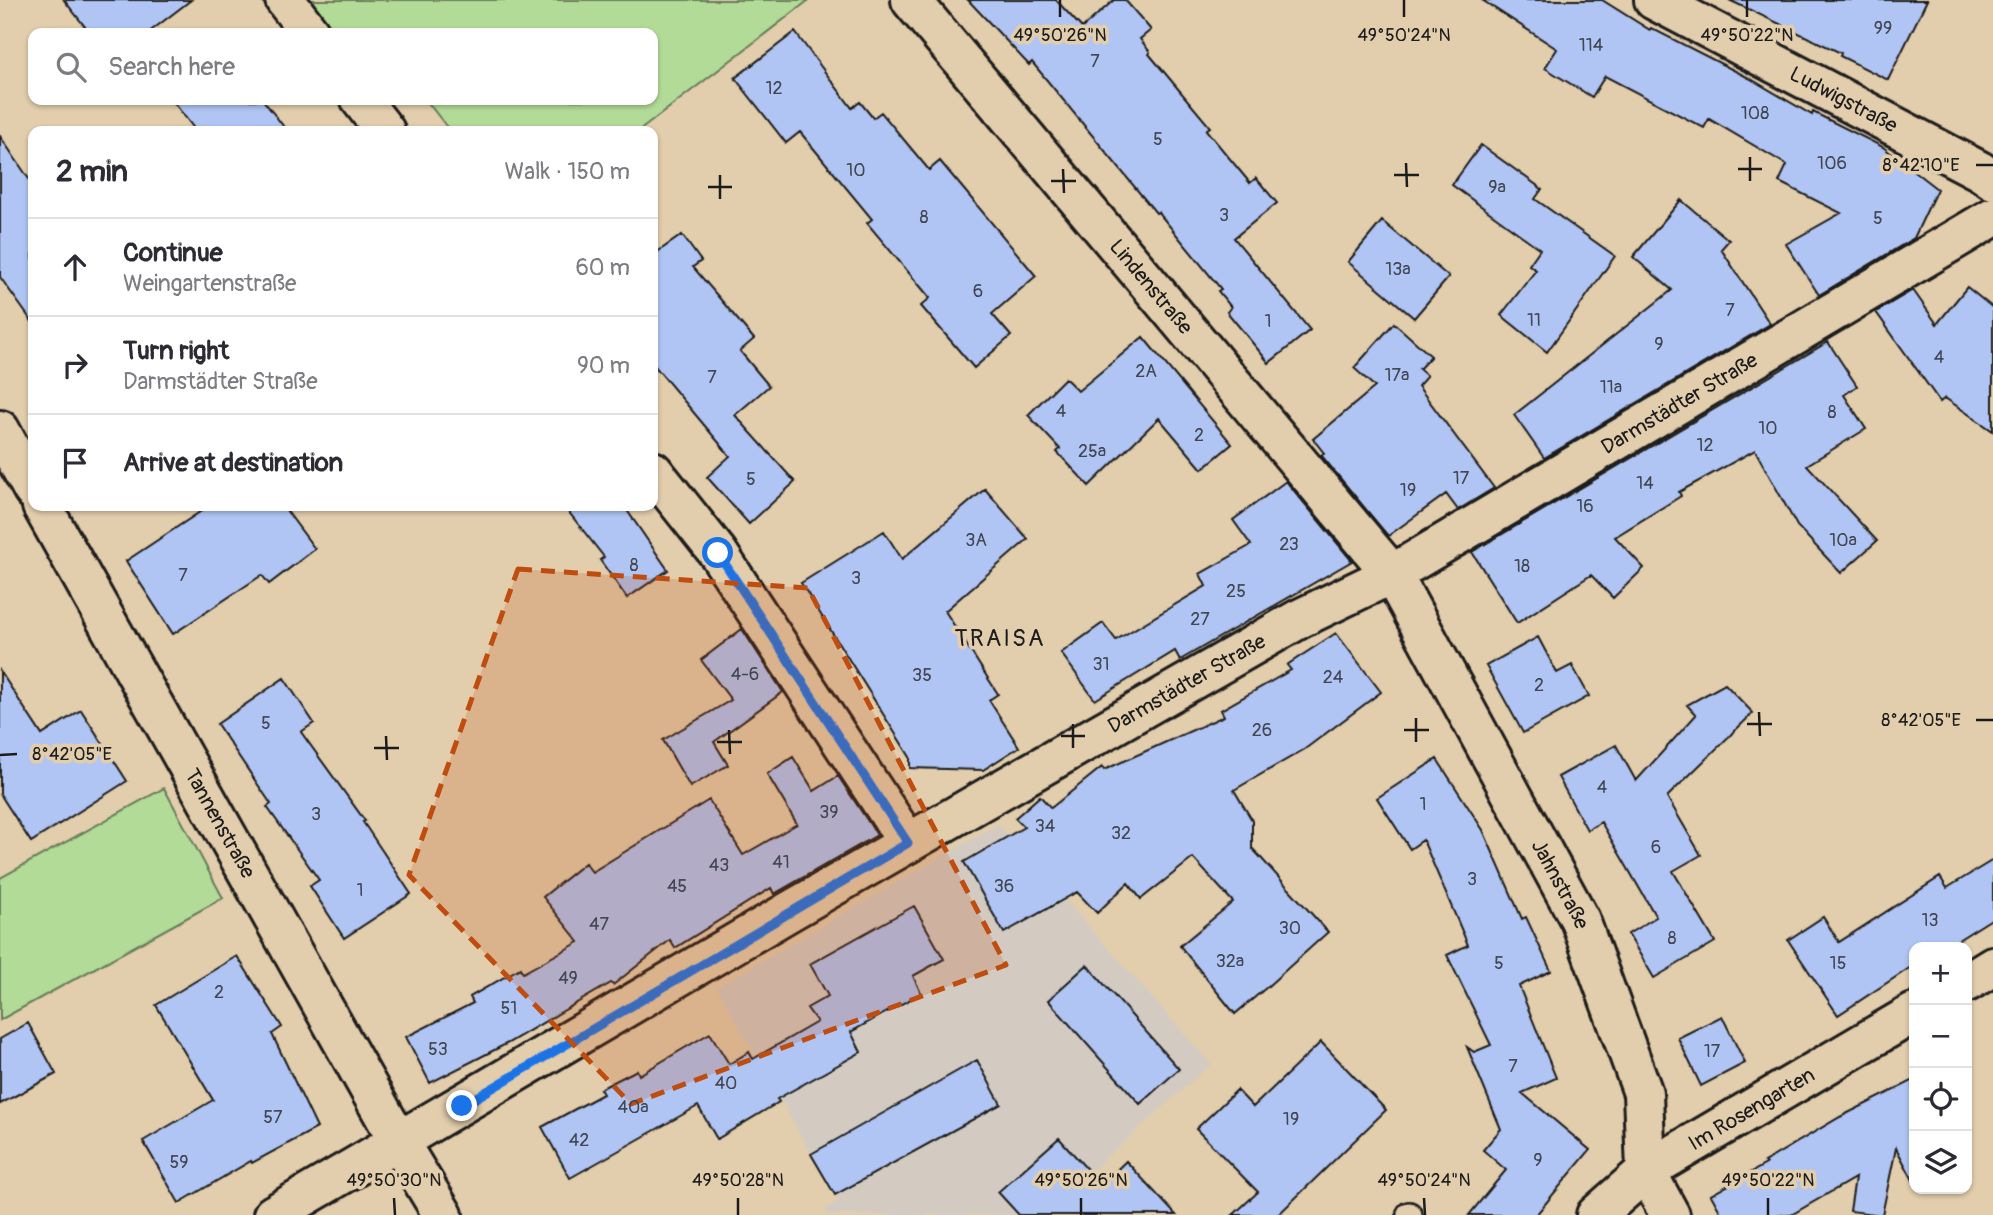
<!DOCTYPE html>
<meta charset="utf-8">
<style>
body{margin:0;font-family:Pangolin,sans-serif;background:#f7f7f7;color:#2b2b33}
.controls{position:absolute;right:21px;bottom:21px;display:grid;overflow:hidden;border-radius:14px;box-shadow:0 2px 5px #0004}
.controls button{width:63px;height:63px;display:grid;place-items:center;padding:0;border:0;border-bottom:2px solid #e1e1e2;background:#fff;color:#2b2b33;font:35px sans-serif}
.stop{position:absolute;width:21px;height:21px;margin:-16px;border:5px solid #1a73e8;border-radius:50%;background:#fff}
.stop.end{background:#1a73e8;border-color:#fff;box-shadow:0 2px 7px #0008}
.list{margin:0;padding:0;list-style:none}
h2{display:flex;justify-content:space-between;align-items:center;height:91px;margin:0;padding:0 28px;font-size:30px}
h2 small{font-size:23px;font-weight:400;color:#7c7c81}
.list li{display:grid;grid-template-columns:46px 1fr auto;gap:21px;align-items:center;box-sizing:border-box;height:98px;padding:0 28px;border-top:2px solid #e1e1e2}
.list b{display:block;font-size:26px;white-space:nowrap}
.list p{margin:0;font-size:23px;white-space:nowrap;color:#7c7c81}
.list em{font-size:23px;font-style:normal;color:#7c7c81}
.icon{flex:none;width:38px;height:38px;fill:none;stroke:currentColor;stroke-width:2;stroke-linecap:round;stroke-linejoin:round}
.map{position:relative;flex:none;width:1993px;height:1215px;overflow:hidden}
.search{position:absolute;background:#fff;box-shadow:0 2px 5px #0004;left:28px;top:28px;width:630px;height:77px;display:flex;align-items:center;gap:18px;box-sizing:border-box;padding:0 24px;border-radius:14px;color:#7c7c81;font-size:26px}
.panel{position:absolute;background:#fff;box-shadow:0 2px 5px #0004;left:28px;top:126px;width:630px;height:385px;border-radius:14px}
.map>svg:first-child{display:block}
.built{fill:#d3cbc2}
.green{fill:#b2db97;stroke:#677c5a;stroke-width:2}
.building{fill:#b0c5f4;stroke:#1c1c1c;stroke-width:2}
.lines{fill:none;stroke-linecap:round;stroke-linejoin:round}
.lane-casing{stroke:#1c1c1c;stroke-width:28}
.street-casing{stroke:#1c1c1c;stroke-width:44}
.secondary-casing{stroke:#1c1c1c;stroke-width:44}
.lane{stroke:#e2cdac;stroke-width:23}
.street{stroke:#e2cdac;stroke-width:38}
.secondary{stroke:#e2cdac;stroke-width:38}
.route{stroke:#1a73e8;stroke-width:9}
.marked{fill:#bf4d0f;fill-opacity:0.2;stroke:#bf4d0f;stroke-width:5;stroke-dasharray:14 9;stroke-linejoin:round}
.ticks{fill:none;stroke:#1c1c1c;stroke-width:2.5}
.labels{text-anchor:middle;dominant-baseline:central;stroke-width:7;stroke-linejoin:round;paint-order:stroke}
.number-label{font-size:18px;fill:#414652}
.street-label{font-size:21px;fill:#1c1c1c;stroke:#e2cdac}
.quarter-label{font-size:24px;letter-spacing:2px;fill:#1c1c1c;stroke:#e2cdac}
.ticks-label{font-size:18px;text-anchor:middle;fill:#1c1c1c;stroke:#e2cdac;stroke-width:7;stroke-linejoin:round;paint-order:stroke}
</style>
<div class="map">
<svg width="1993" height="1215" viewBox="0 0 1993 1215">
<rect width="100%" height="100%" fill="#e2cdac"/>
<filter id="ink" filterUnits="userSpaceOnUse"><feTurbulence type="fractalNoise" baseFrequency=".0143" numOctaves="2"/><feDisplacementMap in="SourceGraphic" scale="14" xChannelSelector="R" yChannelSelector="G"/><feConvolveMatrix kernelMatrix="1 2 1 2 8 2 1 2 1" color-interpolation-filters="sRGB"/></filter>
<g filter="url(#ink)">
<!-- built -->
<path class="built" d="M998,824L1211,1064L1042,1215H829L825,1210L838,1202L717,987Z"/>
<!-- green -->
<path class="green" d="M308,0H809L639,131H450L426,100H653V33H333Z
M164,788L223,898L0,1020V878Z"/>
<!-- building -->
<path class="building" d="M64,0H191L148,33H90Z
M968,0H1056L1082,28L1114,0H1125L1151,30L1140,39L1150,52L1149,54L1210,127L1206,130L1250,183L1256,178L1277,203L1234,238L1310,330L1269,363L1227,312L1231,307L1218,291L1221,289L1158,212L1156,213L1032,62L1029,65Z
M1482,0H1602L1650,30L1651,28L1749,78L1812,115L1813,112L1883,147L1937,189L1914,238L1819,295L1786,244L1841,213L1779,182L1787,165L1709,119L1704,128L1605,76L1592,97L1545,68L1557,49Z
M1729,0H1927L1888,80L1840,56L1841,53Z
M795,32L852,108L860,102L873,118L881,112L929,170L940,161L1036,276L992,314L1011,336L974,368L921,306L930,298L867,223L872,219L800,132L786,143L735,78Z
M172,100H263L287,131H196Z
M0,136L33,185V323L0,277Z
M1481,145L1542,189L1535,199L1615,256L1547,352L1501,315L1536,270L1529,265L1540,249L1452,185Z
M1681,200L1729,240L1721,249L1770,324L1544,458L1514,415L1672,290L1633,257Z
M1382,221L1449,277L1414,318L1348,262Z
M682,235L701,261L693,267L754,339L740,351L769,386L735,415L795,482L749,524L707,477L730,456L653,364V255Z
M1967,287L1993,308V431L1945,398L1940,402L1876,312L1913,290L1937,324Z
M1394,323L1431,356L1419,369L1427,376L1418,386L1494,488L1458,510L1446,494L1388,536L1321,455L1324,453L1313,439L1375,387L1354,368Z
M1143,337L1232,444L1202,469L1159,418L1089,486L1057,452L1060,449L1028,415L1065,378L1078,391Z
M1828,342L1857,386L1844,395L1866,429L1807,465L1877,541L1841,573L1797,526L1755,450L1679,492L1681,496L1615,537L1644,568L1613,598L1591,575L1517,623L1472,552Z
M1286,481L1352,561L1180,660L1175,651L1095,700L1061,653L1103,623L1116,640L1206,586L1200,574L1251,545L1233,520Z
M985,489L1028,539L945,611L998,694L989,700L1019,747L983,770L910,768V757L801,583L884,531L902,559Z
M209,506H283L315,549L269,584L262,575L173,634L126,561Z
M564,506H624L668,570L627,598L600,560L604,557Z
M742,629L783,692L714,742L728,765L690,787L663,740L731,700L701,660Z
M1336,633L1381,692L1305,749L1234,790L1252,820V848L1328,932L1267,987L1235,1014L1180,946L1233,902L1193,858L1141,899L1128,883L1097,913L1077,892L1004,933L964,862L1024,827L1015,818L1040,796L1051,808L1102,767L1104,770L1224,716L1221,710L1291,670L1287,665Z
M1538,637L1557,673L1572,665L1589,696L1523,733L1486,666Z
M0,671L42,735L81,710L127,781L31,842L0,794Z
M284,678L314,723L301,732L365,821L363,822L411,894L344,938L310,886L319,880L267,807L271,804L217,724Z
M1725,684L1753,713L1667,797L1701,855L1673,871L1715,942L1654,978L1628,934L1656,917L1601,822L1587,830L1558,777L1616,745L1636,781L1696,715L1687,705Z
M793,757L814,791L838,776L877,835L774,894L771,888L675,948L670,940L613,985L611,983L508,1043L430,1083L406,1037L473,1003L470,997L520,968L523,973L579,942L543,897L585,863L592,872L709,800L743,855L797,824L767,774Z
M1437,759L1483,830L1522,919L1526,917L1551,971L1519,986L1556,1078L1522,1093L1590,1150L1536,1215H1469L1506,1170L1483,1150L1501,1129L1467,1047L1474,1052L1491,1045L1447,955L1468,945L1423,840L1410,849L1377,798Z
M1993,860V918L1947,947H1914V965L1838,1015L1788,940L1823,917L1839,942L1940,877L1947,888Z
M914,906L944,959L913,976L921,993L851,1032L861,1052L777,1099L779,1102L717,1139L698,1106L570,1178L542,1127L603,1094L600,1089L637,1070L639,1075L710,1033L729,1064L749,1052L753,1059L817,1022L807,1008L828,996L810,964Z
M237,956L282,1027L272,1034L317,1128L252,1163L251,1161L179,1203L143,1141L213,1100L156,1005Z
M1087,965L1179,1069L1140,1104L1048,1000Z
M1722,1016L1745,1063L1701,1086L1678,1038Z
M28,1023L56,1074L0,1104V1039Z
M1321,1042L1386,1110L1278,1215H1233L1258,1192L1196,1129L1237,1090L1253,1107Z
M977,1060L1001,1104L835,1195L811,1154Z
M1914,1080V1182L1896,1148L1882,1215L1850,1211L1855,1178L1791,1215H1722L1711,1195L1766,1164L1764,1162L1840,1117Z
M1059,1138L1101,1185L1126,1161L1176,1215H1019L998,1192Z"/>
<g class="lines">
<defs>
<path id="lane" d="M1409,1214L1410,1215"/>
<g id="street">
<path d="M285,0L310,33"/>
<path id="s1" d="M911,0L1392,574L1580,920L1643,1093L1646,1171L1670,1215"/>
<path id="s2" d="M1654,0L1980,171L1993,180"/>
<path d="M361,100L385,131"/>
<path d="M0,430L33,490"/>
<path d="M653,471L718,553L908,843"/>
<path id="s3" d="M42,506L399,1142L443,1215"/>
<path d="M1967,982L1993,966"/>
<path id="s4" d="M1596,1215L1646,1171L1914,1013"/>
</g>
<g id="secondary">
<path id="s5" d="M273,1215L790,911L978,803L1299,619L1392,574L1993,217"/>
</g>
</defs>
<!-- lane casing -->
<use href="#lane" class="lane-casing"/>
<!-- street casing -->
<use href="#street" class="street-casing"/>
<!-- secondary casing -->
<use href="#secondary" class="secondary-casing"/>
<!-- lane -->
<use href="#lane" class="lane"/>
<!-- street -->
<use href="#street" class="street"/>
<!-- secondary -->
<use href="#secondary" class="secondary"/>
</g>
</g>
<g class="lines" filter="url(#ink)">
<!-- route -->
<path class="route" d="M462,1106L908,843L718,553"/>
</g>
<!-- marked area -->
<path class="marked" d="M518,569L808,588L1006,965L631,1104L409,875Z"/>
<!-- ticks -->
<path class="ticks" d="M1060,0V17M1404,0V17M1747,0V17M1750,157V181M1406,163L1407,187M1976,165H1993M1063,169L1064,193M1738,169H1762M720,175V199M1394,175H1419M1051,181H1076M708,187H732M1759,712L1760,736M1416,718V742M1976,720H1993M1073,724V748M1747,724H1772M729,730L730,754M1404,730H1429M386,736L387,760M1061,736H1085M717,742H742M374,748H399M0,755L17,754M394,1198L395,1215M738,1198V1215M1081,1198V1215M1424,1198L1425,1215M1768,1198V1215"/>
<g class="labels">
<!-- number labels -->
<g class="number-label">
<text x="1883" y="28">99</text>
<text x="1591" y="45">114</text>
<text x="1095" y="61">7</text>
<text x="774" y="88">12</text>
<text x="1755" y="113">108</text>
<text x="1158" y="139">5</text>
<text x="1832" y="163">106</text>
<text x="856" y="170">10</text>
<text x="1497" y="187">9a</text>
<text x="1224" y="215">3</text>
<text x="924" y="217">8</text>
<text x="1878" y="218">5</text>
<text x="1398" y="269">13a</text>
<text x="978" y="291">6</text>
<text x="1730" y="310">7</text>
<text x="1534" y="320">11</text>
<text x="1268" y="321">1</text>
<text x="1659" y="344">9</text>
<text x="1939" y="357">4</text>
<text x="1146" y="371">2A</text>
<text x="1397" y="375">17a</text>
<text x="712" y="377">7</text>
<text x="1611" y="387">11a</text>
<text x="1061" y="411">4</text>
<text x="1832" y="412">8</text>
<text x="1768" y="428">10</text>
<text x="1199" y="435">2</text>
<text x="1705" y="445">12</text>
<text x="1092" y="451">25a</text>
<text x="1461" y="478">17</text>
<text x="751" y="479">5</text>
<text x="1645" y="483">14</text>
<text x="1408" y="490">19</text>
<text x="1585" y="506">16</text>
<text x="976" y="540">3A</text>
<text x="1843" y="540">10a</text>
<text x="1289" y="544">23</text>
<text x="634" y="565">8</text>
<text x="1522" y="566">18</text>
<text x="183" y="575">7</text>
<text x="856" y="578">3</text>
<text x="1236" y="591">25</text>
<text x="1200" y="619">27</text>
<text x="1101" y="664">31</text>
<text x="745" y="674">4-6</text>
<text x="922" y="675">35</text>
<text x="1333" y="677">24</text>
<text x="1539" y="685">2</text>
<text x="266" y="723">5</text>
<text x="1262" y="730">26</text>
<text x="1602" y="787">4</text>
<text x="1423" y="804">1</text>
<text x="829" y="812">39</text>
<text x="316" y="814">3</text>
<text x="1045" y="826">34</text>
<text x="1121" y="833">32</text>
<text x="1656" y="847">6</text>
<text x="781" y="862">41</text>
<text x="719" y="865">43</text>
<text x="1472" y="879">3</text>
<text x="677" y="886">45</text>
<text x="1004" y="886">36</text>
<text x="360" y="890">1</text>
<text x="1930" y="920">13</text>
<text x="599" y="924">47</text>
<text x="1290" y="928">30</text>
<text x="1672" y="938">8</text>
<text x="1230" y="961">32a</text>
<text x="1499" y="963">5</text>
<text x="1838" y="963">15</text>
<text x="568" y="978">49</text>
<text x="219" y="992">2</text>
<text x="509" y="1008">51</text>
<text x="438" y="1049">53</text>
<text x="1712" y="1051">17</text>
<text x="1513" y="1066">7</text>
<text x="726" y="1083">40</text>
<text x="633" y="1107">40a</text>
<text x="273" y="1117">57</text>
<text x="1291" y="1119">19</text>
<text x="579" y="1140">42</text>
<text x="1538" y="1160">9</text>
<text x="179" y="1162">59</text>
</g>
<!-- street labels -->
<g class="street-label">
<text stroke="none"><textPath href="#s2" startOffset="214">Ludwigstraße</textPath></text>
<text stroke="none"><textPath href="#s1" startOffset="374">Lindenstraße</textPath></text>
<text stroke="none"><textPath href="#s5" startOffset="1624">Darmstädter Straße</textPath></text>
<text stroke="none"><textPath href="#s5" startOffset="1057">Darmstädter Straße</textPath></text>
<text stroke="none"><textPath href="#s3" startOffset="364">Tannenstraße</textPath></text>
<text stroke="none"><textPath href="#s1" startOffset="1102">Jahnstraße</textPath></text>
<text stroke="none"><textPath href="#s4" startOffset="189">Im Rosengarten</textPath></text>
</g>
<!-- quarter labels -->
<g class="quarter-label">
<text x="1000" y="638">TRAISA</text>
</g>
</g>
<g class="ticks-label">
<text x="1060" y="41">49°50'26"N</text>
<text x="1404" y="41">49°50'24"N</text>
<text x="1747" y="41">49°50'22"N</text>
<text x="1921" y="171">8°42'10"E</text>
<text x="1921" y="726">8°42'05"E</text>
<text x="72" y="760">8°42'05"E</text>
<text x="394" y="1186">49°50'30"N</text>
<text x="738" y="1186">49°50'28"N</text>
<text x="1081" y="1186">49°50'26"N</text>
<text x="1424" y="1186">49°50'24"N</text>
<text x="1768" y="1186">49°50'22"N</text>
</g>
</svg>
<div class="controls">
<button>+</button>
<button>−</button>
<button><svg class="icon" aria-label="locate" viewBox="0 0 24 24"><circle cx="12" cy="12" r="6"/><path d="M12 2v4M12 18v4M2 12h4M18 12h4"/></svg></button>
<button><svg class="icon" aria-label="layers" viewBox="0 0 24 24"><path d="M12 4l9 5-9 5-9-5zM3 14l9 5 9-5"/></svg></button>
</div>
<div class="stop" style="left:718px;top:553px"></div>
<div class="stop end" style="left:462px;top:1106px"></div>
<div class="search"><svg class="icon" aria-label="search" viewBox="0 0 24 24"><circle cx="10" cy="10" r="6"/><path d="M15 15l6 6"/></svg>Search here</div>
<section class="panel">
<h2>2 min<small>Walk · 150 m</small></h2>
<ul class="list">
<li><svg class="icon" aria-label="ahead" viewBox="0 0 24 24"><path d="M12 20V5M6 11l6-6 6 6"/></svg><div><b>Continue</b><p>Weingartenstraße</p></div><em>60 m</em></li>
<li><svg class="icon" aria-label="right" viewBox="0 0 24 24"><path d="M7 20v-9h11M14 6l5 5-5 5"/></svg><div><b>Turn right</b><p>Darmstädter Straße</p></div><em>90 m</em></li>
<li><svg class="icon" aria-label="arrive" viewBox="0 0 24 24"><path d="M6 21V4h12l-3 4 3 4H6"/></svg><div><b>Arrive at destination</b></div></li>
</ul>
</section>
</div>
